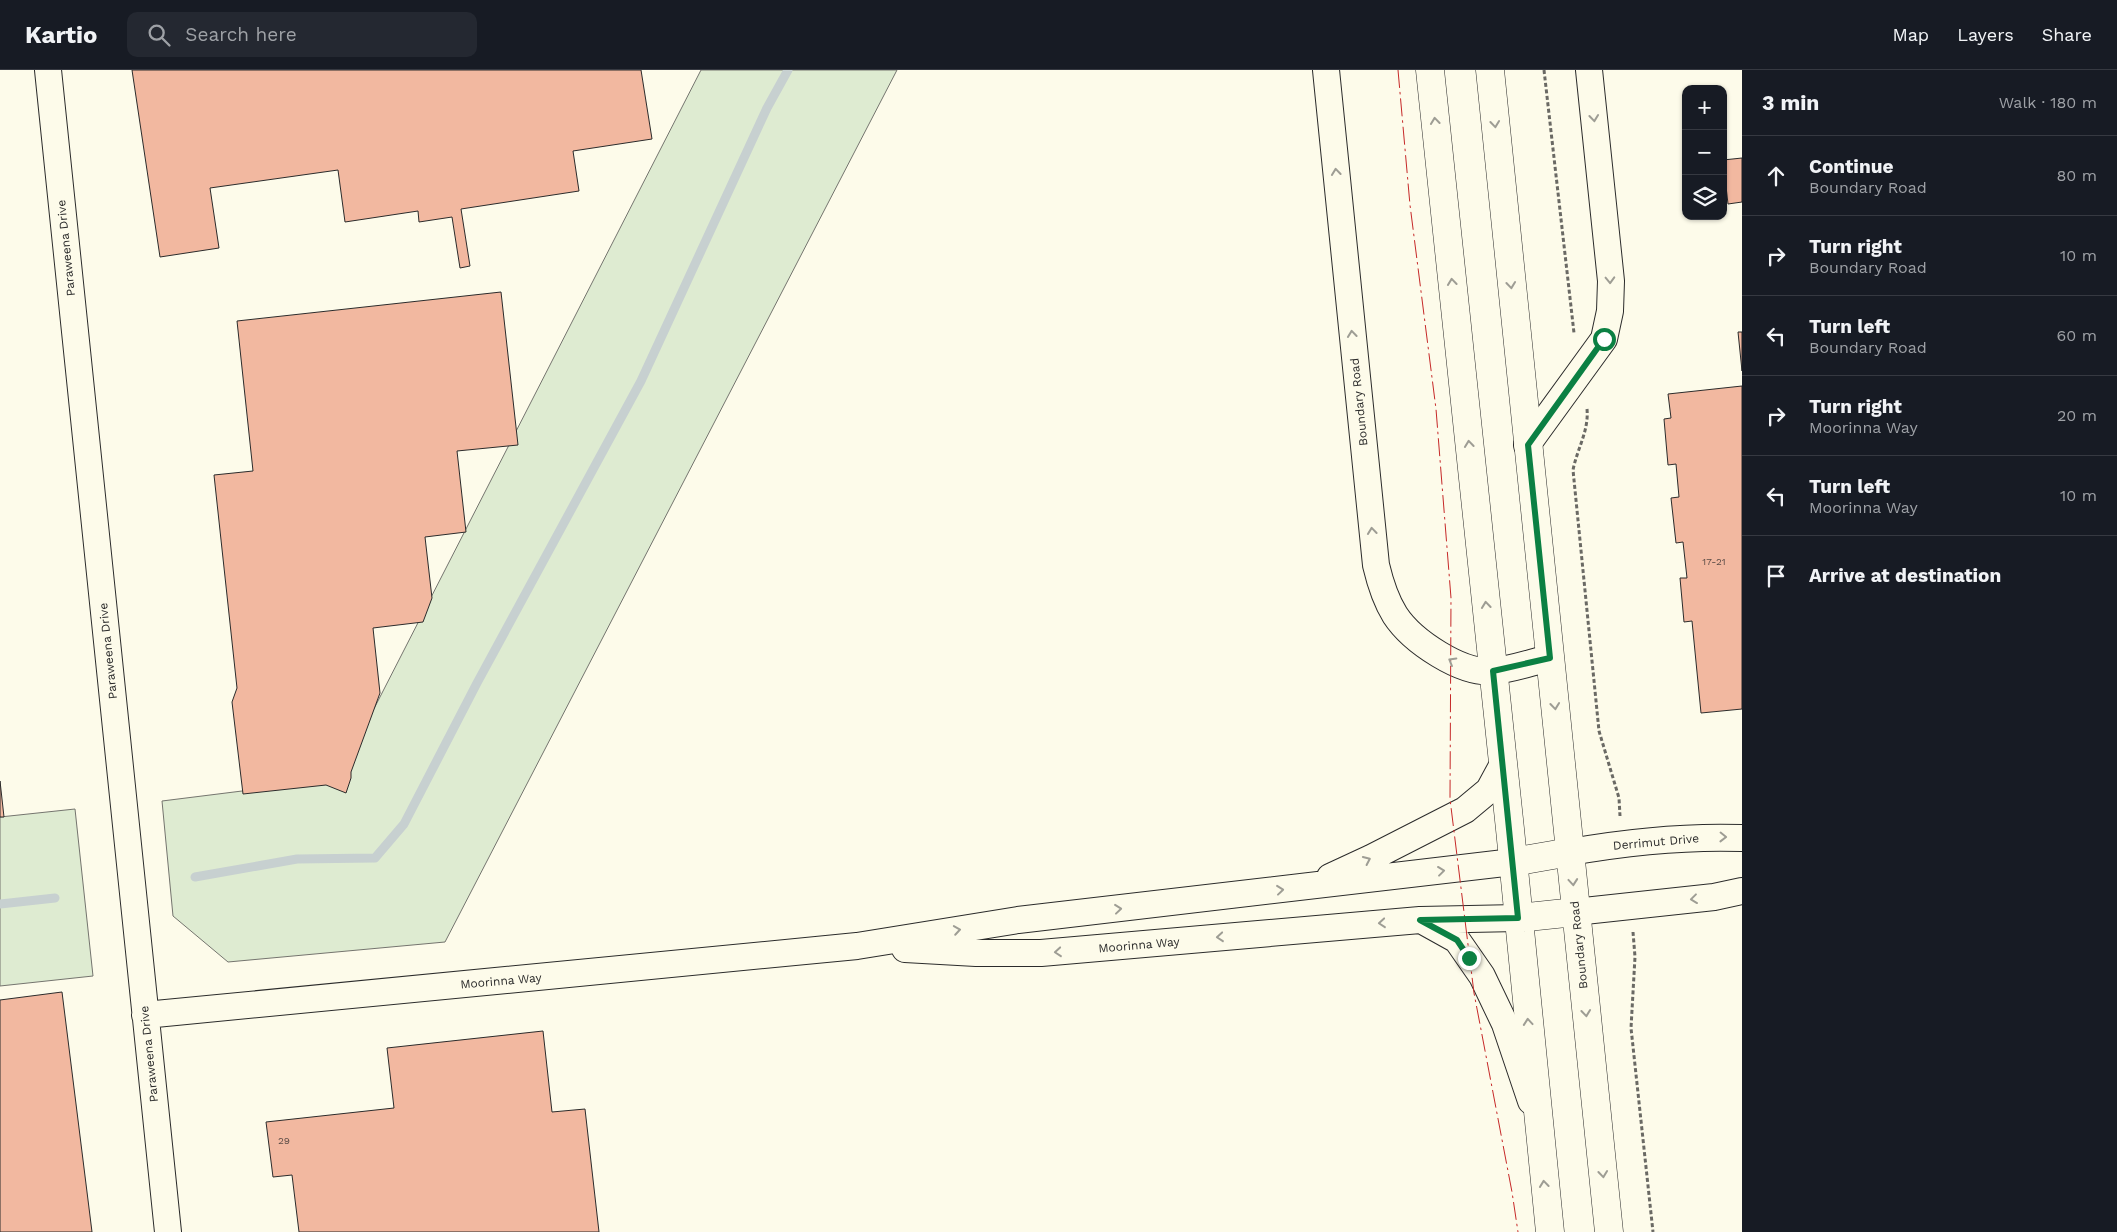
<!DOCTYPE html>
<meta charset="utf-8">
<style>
body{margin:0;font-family:"Work Sans",sans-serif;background:#242831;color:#f1f3f6}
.controls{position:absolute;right:15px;top:15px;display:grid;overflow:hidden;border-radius:10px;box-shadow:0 1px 4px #0004}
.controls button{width:45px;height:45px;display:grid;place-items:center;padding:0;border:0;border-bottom:1px solid #363941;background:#171b24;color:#f1f3f6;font:25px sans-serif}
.stop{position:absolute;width:15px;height:15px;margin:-11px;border:4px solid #0b8043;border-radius:50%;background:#fff}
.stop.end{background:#0b8043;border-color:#fff;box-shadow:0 1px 5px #0008}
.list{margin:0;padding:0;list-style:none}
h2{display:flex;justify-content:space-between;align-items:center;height:65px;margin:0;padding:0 20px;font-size:21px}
h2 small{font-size:16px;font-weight:400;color:#9ea1a6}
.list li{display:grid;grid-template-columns:32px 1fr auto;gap:15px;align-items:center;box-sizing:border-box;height:80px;padding:0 20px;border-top:1px solid #363941}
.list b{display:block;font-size:19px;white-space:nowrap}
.list p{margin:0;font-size:16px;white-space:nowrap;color:#9ea1a6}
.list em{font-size:16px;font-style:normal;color:#9ea1a6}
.icon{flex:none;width:28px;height:28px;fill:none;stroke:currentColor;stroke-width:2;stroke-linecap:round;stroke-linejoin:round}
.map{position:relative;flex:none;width:1742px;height:1162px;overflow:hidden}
header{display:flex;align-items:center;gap:30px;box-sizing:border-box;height:70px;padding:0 25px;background:#171b24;border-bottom:1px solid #363941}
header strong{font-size:24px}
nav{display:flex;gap:28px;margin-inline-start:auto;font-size:18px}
.search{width:350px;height:45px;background:#242831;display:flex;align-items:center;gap:12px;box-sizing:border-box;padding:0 18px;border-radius:10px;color:#9ea1a6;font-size:19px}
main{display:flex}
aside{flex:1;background:#171b24}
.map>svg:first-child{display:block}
.green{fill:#deebd1;stroke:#74746e}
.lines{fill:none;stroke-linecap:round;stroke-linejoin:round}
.stream{stroke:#c7d0d0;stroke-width:9}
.building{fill:#f2b8a0;stroke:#2b2b2b}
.street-casing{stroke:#2b2b2b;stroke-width:28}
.secondary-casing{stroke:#2b2b2b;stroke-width:29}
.path{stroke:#6a6964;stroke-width:3;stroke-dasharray:4 2.5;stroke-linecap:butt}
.street{stroke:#fdfbea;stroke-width:26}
.secondary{stroke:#fdfbea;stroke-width:28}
.power{stroke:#c62828;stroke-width:1;stroke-dasharray:18 4 2.5 4;stroke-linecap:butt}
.oneway{stroke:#9e9d94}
.route{stroke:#0b8043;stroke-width:6}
.labels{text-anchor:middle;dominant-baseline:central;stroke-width:4;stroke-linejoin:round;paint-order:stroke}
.number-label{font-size:10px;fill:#5d4e48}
.street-label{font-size:12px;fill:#2b2b2b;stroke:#fdfbea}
</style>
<header>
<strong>Kartio</strong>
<div class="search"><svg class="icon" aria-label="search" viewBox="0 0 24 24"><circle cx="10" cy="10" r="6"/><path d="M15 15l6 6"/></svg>Search here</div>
<nav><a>Map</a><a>Layers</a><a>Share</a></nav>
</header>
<main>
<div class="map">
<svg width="1742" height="1162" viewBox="0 0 1742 1162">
<rect width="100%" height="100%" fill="#fdfbea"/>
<!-- green -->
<path class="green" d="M701,0H897L445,872L228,892L173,846L162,731L338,709Z
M75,739L93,906L0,916V747Z"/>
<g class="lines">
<!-- stream -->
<path class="stream" d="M195,807L297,789L375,788L404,754L477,613L641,311L767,38L788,0
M0,834L55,828"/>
</g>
<!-- building -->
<path class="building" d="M132,0H641L652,69L573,81L579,121L461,139L470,196L460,198L452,147L419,152L418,141L345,152L338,100L210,118L219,178L160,187Z
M1742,88V132L1728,134L1723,90Z
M501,222L518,375L457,381L466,462L425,467L432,528L423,552L373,558L380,623L351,702V708L346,723L326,715L243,724L232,632L237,618L214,405L253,401L237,251Z
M1738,262H1742V301Z
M1742,316V639L1701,643L1692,551L1684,552L1680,508H1687L1683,472L1676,473L1671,428L1679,427L1676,394L1668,395L1664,349L1671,348L1668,324Z
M0,711L4,747H0Z
M62,922L92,1162H0V930Z
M543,961L552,1042L585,1039L599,1162H299L292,1105L273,1107L266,1052L394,1038L387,978Z"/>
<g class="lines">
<defs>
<path id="street" d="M48,0L168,1162
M1326,0L1376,495C1380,512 1385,529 1395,545C1412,571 1462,605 1494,601C1513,599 1532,592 1550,588
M1527,375L1604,269L1610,241L1611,211L1589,0
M1570,782C1627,772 1684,766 1742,768
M1330,807L1371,788L1465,740L1489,720L1503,694
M1575,842L1714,827L1742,821
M1421,850L1457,870L1482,906L1505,954L1531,1031
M905,879L976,883H1041L1420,850L1518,848
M145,945L857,876L1018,850L1513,792"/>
<path id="secondary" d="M1430,0L1510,759L1550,1162
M1490,0L1609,1162
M1513,792L1570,782
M1518,848L1575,842"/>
</defs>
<!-- street casing -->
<use href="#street" class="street-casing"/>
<!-- secondary casing -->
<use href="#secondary" class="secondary-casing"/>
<!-- path -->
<path class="path" d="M1544,0L1574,263
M1587,339C1589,361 1577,379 1573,400L1599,661L1619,728L1620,746
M1633,862L1635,887L1631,958L1653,1162"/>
<!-- street -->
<use href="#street" class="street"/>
<!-- secondary -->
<use href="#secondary" class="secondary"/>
<!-- power -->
<path class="power" d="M1398,0L1410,135L1436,339L1451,528L1450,729L1474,923L1512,1122L1518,1162"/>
</g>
<!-- one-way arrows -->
<defs><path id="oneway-chevron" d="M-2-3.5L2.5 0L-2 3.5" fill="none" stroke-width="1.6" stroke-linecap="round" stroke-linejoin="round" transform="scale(1.25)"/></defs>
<g class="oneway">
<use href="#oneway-chevron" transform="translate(1594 48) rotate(84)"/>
<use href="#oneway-chevron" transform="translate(1435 51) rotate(-96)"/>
<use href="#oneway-chevron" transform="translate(1495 54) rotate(84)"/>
<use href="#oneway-chevron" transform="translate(1336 102) rotate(-96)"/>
<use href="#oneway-chevron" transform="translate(1610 210) rotate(88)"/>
<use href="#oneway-chevron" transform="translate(1452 212) rotate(-96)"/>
<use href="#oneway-chevron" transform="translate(1511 215) rotate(84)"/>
<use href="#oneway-chevron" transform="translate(1352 264) rotate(-96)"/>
<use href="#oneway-chevron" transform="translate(1469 374) rotate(-96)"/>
<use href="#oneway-chevron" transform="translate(1372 461) rotate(-96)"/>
<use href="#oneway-chevron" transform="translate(1486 535) rotate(-96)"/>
<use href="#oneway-chevron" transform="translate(1452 591) rotate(-150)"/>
<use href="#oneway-chevron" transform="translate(1555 636) rotate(84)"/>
<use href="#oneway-chevron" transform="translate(1723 767) rotate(1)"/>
<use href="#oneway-chevron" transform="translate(1367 790) rotate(-25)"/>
<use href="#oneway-chevron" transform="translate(1441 801) rotate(-7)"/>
<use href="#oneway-chevron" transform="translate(1573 812) rotate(85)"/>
<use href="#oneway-chevron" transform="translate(1280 820) rotate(-6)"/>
<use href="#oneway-chevron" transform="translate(1694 829) rotate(173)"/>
<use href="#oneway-chevron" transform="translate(1118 839) rotate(-6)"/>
<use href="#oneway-chevron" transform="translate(1382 853) rotate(175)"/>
<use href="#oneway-chevron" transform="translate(957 860) rotate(-9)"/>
<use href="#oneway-chevron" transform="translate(1220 867) rotate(175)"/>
<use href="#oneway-chevron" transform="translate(1058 882) rotate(175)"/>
<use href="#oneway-chevron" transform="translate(1586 943) rotate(84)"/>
<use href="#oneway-chevron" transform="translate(1528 952) rotate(-95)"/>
<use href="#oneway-chevron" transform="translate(1603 1104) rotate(84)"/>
<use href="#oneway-chevron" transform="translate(1544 1114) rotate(-96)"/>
</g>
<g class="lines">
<!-- route -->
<path class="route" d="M1469,888L1457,870L1420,850L1518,848L1493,601L1550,588L1528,375L1604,269"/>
</g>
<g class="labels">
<!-- number labels -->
<g class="number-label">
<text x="1714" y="491">17-21</text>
<text x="284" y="1070">29</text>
</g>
<!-- street labels -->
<g class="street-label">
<text transform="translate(66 178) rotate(-96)">Paraweena Drive</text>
<text transform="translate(1359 332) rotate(-96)">Boundary Road</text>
<text transform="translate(108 581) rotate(-96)">Paraweena Drive</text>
<text transform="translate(1656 772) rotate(-5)">Derrimut Drive</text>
<text transform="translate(1139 875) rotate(-5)">Moorinna Way</text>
<text transform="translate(1579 875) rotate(-96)">Boundary Road</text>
<text transform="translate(501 911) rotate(-5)">Moorinna Way</text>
<text transform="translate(149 984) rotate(-96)">Paraweena Drive</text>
</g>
</g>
</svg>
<div class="controls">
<button>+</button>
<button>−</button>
<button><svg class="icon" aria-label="layers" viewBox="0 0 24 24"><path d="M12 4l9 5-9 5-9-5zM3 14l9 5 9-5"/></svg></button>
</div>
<div class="stop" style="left:1604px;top:269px"></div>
<div class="stop end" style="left:1469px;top:888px"></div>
</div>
<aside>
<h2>3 min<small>Walk · 180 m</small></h2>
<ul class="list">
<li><svg class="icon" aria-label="ahead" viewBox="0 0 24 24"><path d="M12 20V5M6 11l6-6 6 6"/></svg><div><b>Continue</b><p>Boundary Road</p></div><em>80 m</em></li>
<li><svg class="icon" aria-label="right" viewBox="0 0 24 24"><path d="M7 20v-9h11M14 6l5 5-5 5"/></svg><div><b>Turn right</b><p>Boundary Road</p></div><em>10 m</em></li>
<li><svg class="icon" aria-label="left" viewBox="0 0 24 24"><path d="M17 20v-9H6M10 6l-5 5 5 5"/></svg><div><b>Turn left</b><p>Boundary Road</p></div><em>60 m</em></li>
<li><svg class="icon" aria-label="right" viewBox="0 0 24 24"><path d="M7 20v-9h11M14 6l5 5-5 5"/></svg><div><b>Turn right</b><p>Moorinna Way</p></div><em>20 m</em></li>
<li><svg class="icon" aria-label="left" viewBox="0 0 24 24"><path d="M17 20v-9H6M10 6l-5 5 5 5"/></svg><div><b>Turn left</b><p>Moorinna Way</p></div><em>10 m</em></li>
<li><svg class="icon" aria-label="arrive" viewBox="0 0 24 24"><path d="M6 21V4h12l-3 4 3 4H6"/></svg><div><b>Arrive at destination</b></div></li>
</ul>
</aside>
</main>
